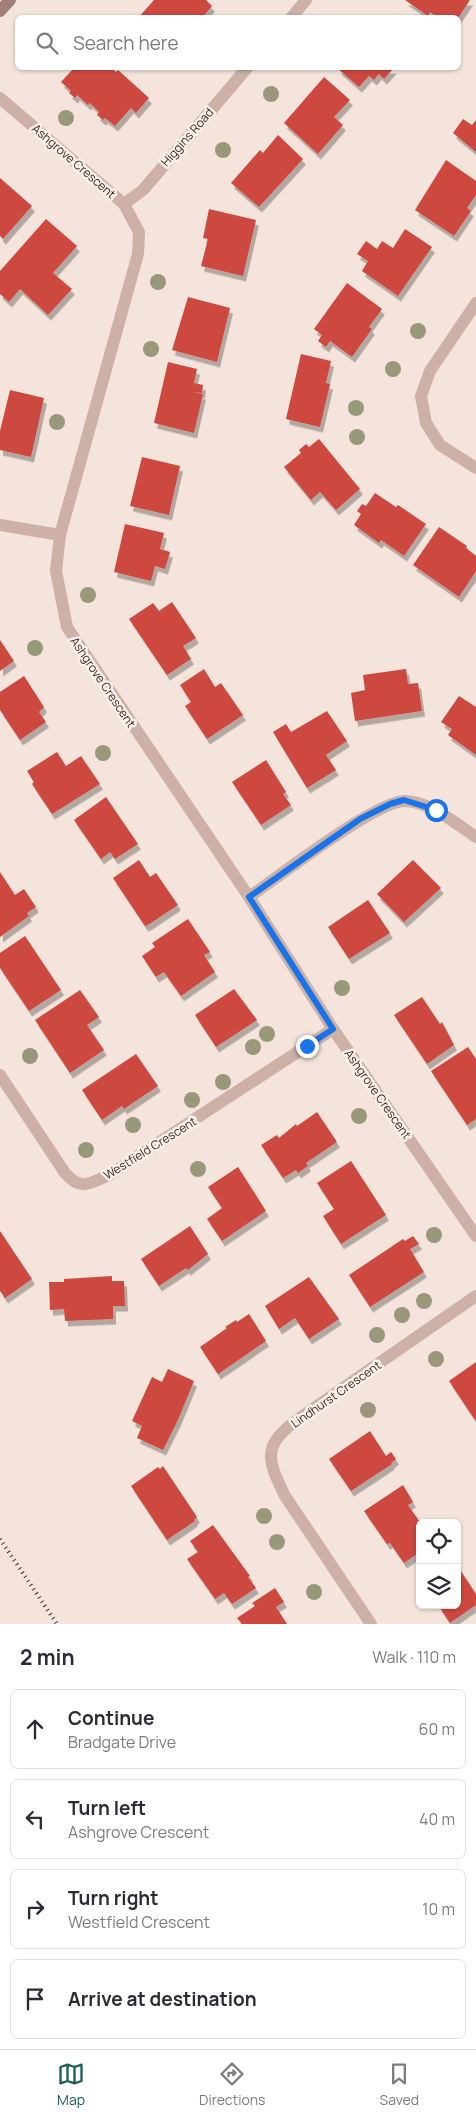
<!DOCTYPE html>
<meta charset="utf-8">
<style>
body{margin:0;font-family:Manrope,sans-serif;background:#f7f7f7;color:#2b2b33}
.controls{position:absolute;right:15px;bottom:15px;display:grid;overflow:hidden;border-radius:8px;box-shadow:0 1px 4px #0004}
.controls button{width:45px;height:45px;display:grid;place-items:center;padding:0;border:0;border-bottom:1px solid #e1e1e2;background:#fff;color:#2b2b33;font:25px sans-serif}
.stop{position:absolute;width:15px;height:15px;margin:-11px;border:4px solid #1a73e8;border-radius:50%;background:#fff}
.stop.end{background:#1a73e8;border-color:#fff;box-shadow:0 1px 5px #0008}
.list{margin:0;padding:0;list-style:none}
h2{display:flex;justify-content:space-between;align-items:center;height:65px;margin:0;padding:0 20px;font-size:21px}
h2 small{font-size:16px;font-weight:400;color:#7c7c81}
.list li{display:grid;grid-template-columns:32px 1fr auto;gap:15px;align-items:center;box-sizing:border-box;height:80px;margin:0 10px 10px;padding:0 10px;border:1px solid #e1e1e2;border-radius:8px}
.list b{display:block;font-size:19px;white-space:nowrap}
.list p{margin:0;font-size:16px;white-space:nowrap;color:#7c7c81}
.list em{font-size:16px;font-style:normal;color:#7c7c81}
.icon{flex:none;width:28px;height:28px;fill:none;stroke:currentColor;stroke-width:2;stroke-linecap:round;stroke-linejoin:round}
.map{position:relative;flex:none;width:476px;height:1624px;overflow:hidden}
.search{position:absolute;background:#fff;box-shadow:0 1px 4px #0004;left:15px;right:15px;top:15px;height:55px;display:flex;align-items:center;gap:12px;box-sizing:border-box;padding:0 18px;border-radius:8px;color:#7c7c81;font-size:19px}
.sheet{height:425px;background:#fff}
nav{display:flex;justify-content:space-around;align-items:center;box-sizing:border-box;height:70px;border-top:1px solid #e1e1e2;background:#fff;font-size:14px;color:#7c7c81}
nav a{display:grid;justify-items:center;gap:2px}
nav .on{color:#1b5d55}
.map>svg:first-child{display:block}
.building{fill:#cd4841;filter:url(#shadow)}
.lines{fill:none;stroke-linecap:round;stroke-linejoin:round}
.minor{stroke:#cdb1a7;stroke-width:12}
.tertiary{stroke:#cdb1a7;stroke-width:12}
.secondary{stroke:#a17f78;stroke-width:12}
.rail{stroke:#392a28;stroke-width:4;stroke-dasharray:1 4;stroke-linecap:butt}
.tree{fill:#9a987a}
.route{stroke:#1a73e8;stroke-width:6}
.labels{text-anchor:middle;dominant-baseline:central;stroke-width:5;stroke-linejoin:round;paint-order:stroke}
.street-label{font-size:12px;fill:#392a28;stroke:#fbefe9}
</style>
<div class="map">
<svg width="476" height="1624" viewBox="0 0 476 1624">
<defs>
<filter id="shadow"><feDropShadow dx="3" dy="5.5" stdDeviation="0" flood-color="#0004"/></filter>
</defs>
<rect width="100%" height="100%" fill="#f4e4dc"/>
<!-- building -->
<path class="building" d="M154,0H206L212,6L202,18H138Z
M405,0H470L458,18H439L430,12L428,16Z
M74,68H111L116,72L118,70L149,98L136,113L131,108L115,126L105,118L103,120L97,115L99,112L90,103L88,105L77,95L75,98L69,93L71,91L61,82Z
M337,68H394L384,79L379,74L374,80L369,76L359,87Z
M324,77L350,100L334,117L343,125L318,154L284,123Z
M463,119L472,125L476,120V152L453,133Z
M278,135L303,159L259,207L231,183L260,150L263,153Z
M446,160L476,181V195L467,208L471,211L454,236L415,210Z
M0,178L32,206L3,239L0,236Z
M209,209L256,220L243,276L201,266L208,239L203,238Z
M46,219L77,246L53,273L72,289L48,315L20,289L9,302L0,294V271Z
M405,229L432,247L398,296L362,271L368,261L357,254L366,241L377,249L382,241L393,248Z
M347,283L382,309L369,327L372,329L352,357L330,341L326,347L318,341L322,335L314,329Z
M188,297L230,308L217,362L172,350Z
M301,354L331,361L326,383L330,384L320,427L286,419Z
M168,362L197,369L194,383L203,385L202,393L192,392L203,394L194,433L154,423Z
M10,390L44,398L31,457L0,450V431Z
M319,439L360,489L336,510L320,492L311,500L284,467L301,453L299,450L306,444L309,447Z
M142,457L180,466L169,515L130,506Z
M375,493L396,507L398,505L426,524L404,556L381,540L379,543L354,525L361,514L357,511L362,504L366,506Z
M125,524L164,533L160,549L170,552L165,569L155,566L151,581L114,572Z
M439,527L467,546L466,548L476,556V571L459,597L413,565Z
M172,602L196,638L183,646L191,659L167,675L129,619L153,603L159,611Z
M0,640L14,661L0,671Z
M204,669L215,687L221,683L243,715L207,739L185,706L191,702L180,685Z
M406,669L408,684L418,683L422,711L355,721L351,693L365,690L363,675Z
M24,676L44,707L39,712L46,722L20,740L0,710V692Z
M459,696L476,707V755L448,735L452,729L441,722Z
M327,711L347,741L326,755L336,770L307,788L273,732L286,724L291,732Z
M57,752L66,766L81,756L100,784L52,814L32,784L34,782L27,771Z
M266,760L286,792L283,794L291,805L261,825L232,782Z
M106,797L138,844L115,859L110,852L101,859L74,820Z
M139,860L150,877L156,873L178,905L148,925L145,926L113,878Z
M413,860L441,888L404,922L377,894Z
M0,872L15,895L24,889L36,907L27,913L29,916L0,937Z
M368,900L390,933L349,959L328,927Z
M188,919L210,952L204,955L215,972L181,996L164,972L156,977L142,956L155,947L152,943Z
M25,936L61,990L29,1011L0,968V953Z
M234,989L257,1020L216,1047L195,1015Z
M80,990L99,1017L87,1025L104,1050L70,1073L35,1020Z
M422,997L440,1024L442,1022L454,1045L427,1064L394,1015Z
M468,1047L476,1059V1119L467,1125L431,1071Z
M136,1054L158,1086L124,1109L122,1106L102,1120L82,1090Z
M317,1112L337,1142L306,1163L308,1166L298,1173L296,1170L283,1178L261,1145L277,1135L279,1138L296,1124L297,1126Z
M351,1161L386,1215L341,1244L323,1216L334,1209L317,1183Z
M238,1167L266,1211L222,1241L207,1219L222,1208L208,1187Z
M190,1226L208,1254L188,1270L186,1268L159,1286L141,1259Z
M0,1231L32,1279L5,1298L0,1291Z
M413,1236L419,1244L410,1249L424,1272L370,1307L349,1275L403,1239L405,1241Z
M112,1276V1281H124L125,1306H113V1319L65,1321L64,1309L50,1310L49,1282H64V1279Z
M309,1277L339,1319L309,1339L295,1318L279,1329L265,1306Z
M249,1314L266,1341L218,1374L200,1347L227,1328L225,1327L236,1320L237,1322Z
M476,1362V1419L475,1420L449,1381Z
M168,1369L194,1381L178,1420L163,1450L137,1438L142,1426L132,1421L152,1377L162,1382Z
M370,1431L386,1456L391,1452L396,1459L391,1463L392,1464L351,1491L329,1459Z
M163,1466L197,1517L194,1520L195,1521L167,1540L131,1486L158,1467L160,1469Z
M403,1485L413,1502L408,1505L420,1522V1552L404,1563L390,1543L387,1544L364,1511Z
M213,1525L250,1576L248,1577L256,1588L232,1604L224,1593L215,1599L187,1559L198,1552L190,1541Z
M457,1565L476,1594V1605L450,1623L438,1605H457Z
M275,1588L284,1602L276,1607L287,1624H242L237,1618L255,1606L252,1603Z"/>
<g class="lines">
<!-- minor -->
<path class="minor" d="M291,18L306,0
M124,204L143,190L247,68
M476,303L430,371L421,396L426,423L440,445L476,468
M0,525L60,535
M249,897C277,878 377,800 405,801C431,802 455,823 476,837
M0,1075L65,1173C81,1191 89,1184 109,1175L333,1029
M371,1624L285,1496C267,1459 262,1446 297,1420L476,1296"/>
<!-- tertiary -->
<path class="tertiary" d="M0,98L124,204L139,232L138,254L60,535L56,571L67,627L249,897L333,1029L476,1236"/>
<!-- secondary -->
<path class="secondary" d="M0,11L10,0"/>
<!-- rail -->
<path class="rail" d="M0,1539L57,1624"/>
</g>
<!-- trees -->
<g class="tree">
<circle cx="271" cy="94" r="8"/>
<circle cx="66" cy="118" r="8"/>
<circle cx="223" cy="150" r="8"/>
<circle cx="158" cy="282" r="8"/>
<circle cx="418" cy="331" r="8"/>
<circle cx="151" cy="349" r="8"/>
<circle cx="393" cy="369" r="8"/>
<circle cx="356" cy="408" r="8"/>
<circle cx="57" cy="422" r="8"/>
<circle cx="357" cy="437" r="8"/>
<circle cx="88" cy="595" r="8"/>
<circle cx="35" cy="648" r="8"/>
<circle cx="103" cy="753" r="8"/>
<circle cx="342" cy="988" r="8"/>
<circle cx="267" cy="1034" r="8"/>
<circle cx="253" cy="1047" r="8"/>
<circle cx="30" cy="1056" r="8"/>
<circle cx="223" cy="1082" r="8"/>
<circle cx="192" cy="1100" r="8"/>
<circle cx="359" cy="1116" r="8"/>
<circle cx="133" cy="1125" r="8"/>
<circle cx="86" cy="1150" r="8"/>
<circle cx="198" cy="1169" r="8"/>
<circle cx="434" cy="1235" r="8"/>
<circle cx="424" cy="1301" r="8"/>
<circle cx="402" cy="1315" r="8"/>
<circle cx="377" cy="1335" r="8"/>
<circle cx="436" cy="1359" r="8"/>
<circle cx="368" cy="1410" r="8"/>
<circle cx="264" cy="1516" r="8"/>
<circle cx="277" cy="1542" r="8"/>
<circle cx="314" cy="1592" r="8"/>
</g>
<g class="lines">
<!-- route -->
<path class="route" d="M307,1046L333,1029L249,897L360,819L390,804L404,800L436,810"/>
</g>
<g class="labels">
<!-- street labels -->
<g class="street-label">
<text transform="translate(187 137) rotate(-49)">Higgins Road</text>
<text transform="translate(74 161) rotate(41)">Ashgrove Crescent</text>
<text transform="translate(103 682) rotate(56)">Ashgrove Crescent</text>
<text transform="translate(378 1094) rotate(55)">Ashgrove Crescent</text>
<text transform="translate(150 1148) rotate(-32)">Westfield Crescent</text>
<text transform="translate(336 1394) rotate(-35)">Lindhurst Crescent</text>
</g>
</g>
</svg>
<div class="controls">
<button><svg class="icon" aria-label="locate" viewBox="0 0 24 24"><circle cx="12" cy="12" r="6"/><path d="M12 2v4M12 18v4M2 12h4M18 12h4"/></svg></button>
<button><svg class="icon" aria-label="layers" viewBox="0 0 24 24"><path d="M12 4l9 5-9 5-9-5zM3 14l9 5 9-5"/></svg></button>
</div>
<div class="stop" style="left:436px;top:810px"></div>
<div class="stop end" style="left:307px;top:1046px"></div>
<div class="search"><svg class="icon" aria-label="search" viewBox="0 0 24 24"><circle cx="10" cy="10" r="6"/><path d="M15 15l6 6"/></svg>Search here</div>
</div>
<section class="sheet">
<h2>2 min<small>Walk · 110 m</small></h2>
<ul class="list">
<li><svg class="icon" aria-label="ahead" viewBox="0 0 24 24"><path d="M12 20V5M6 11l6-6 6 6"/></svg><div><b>Continue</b><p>Bradgate Drive</p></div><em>60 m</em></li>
<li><svg class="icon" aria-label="left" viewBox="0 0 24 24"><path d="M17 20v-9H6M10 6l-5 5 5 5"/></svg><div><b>Turn left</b><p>Ashgrove Crescent</p></div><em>40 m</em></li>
<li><svg class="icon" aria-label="right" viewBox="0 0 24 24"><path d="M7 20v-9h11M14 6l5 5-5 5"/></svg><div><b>Turn right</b><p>Westfield Crescent</p></div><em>10 m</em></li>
<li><svg class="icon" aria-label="arrive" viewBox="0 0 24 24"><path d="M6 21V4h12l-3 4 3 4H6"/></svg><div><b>Arrive at destination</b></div></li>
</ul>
</section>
<nav>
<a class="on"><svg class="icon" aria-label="map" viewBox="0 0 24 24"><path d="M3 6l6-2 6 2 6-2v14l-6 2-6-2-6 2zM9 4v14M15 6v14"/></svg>Map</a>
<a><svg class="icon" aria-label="directions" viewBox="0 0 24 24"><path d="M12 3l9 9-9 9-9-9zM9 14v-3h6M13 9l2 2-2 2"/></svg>Directions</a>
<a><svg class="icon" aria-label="saved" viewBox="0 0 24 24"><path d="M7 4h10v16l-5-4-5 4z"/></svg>Saved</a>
</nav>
